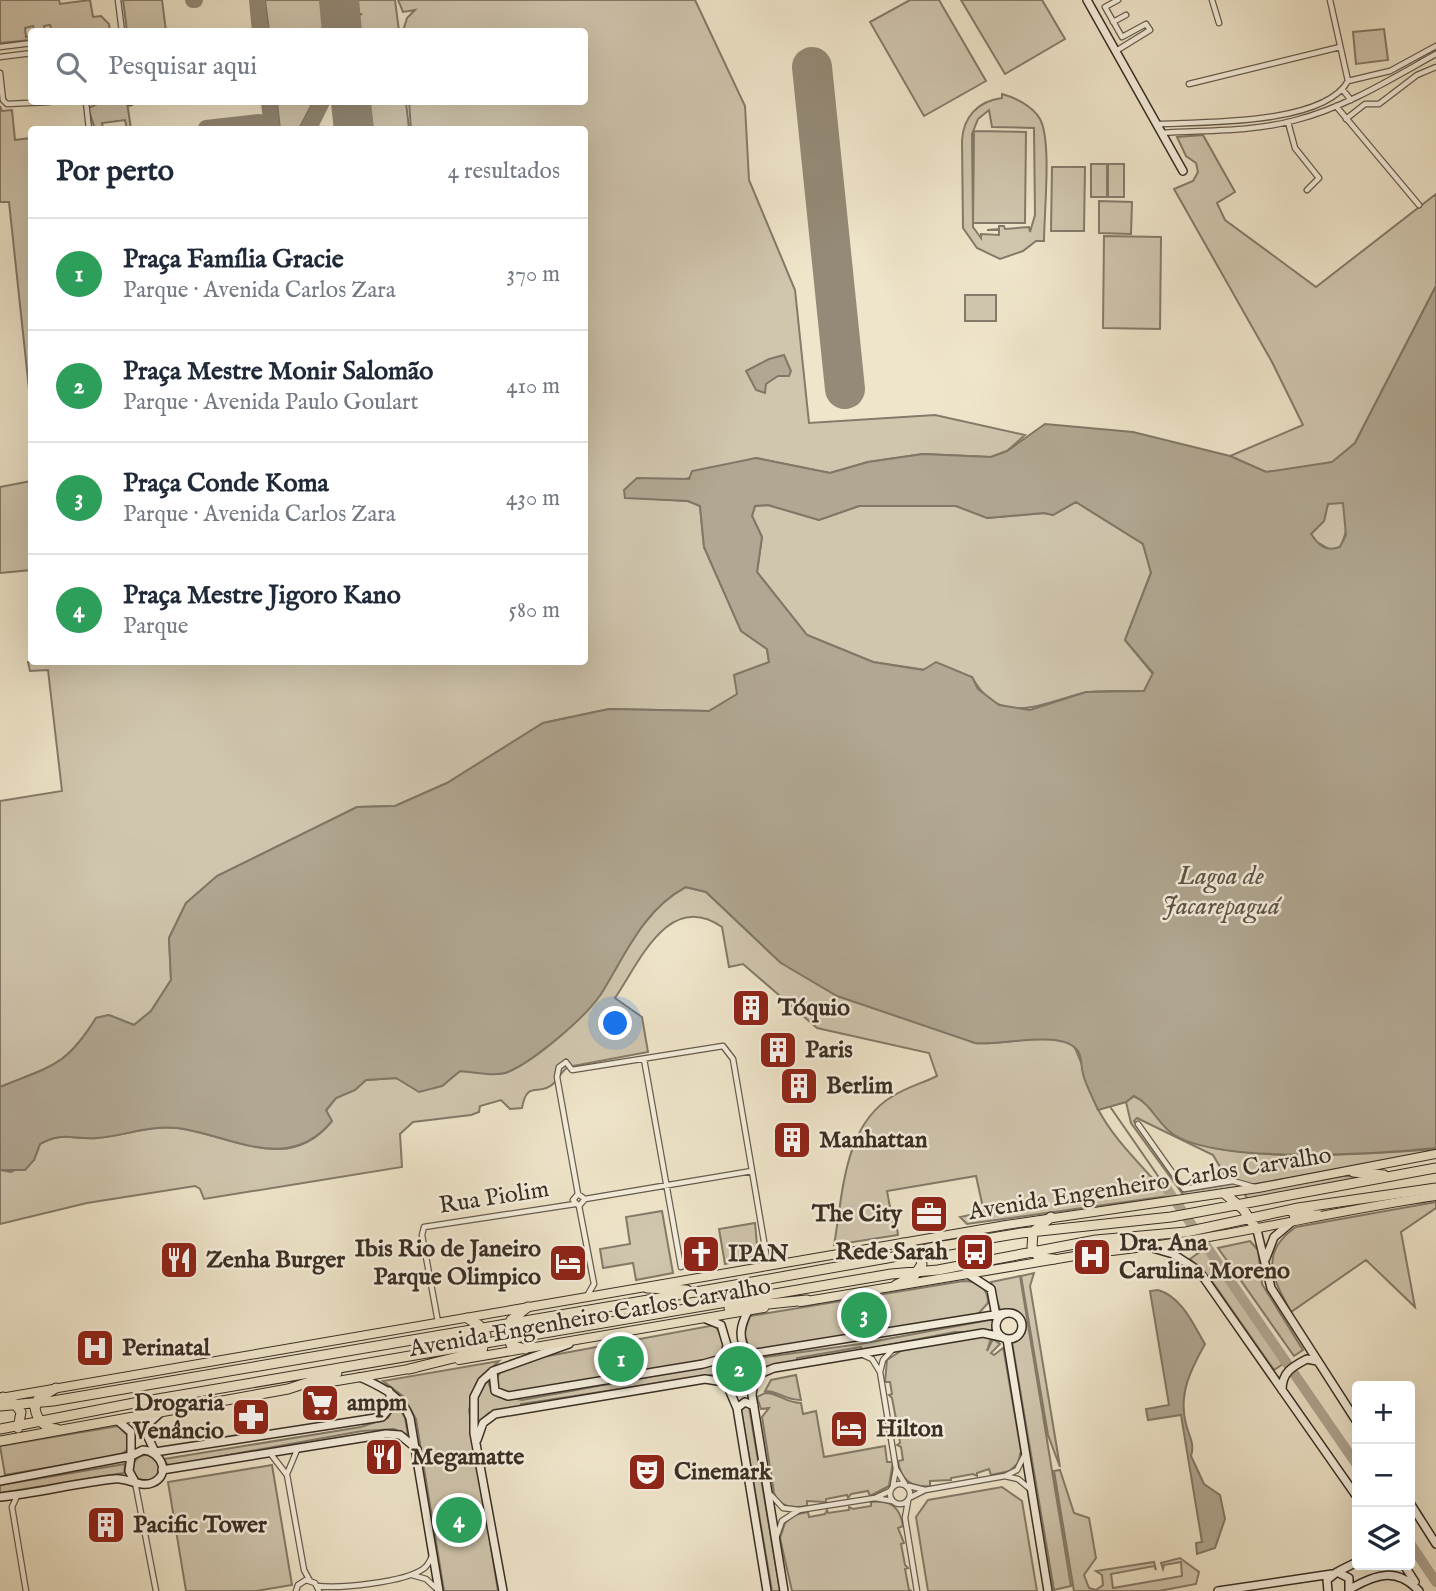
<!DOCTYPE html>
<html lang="pt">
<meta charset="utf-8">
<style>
body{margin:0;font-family:"IM FELL English",serif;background:#f6f6f7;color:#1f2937}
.controls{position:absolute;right:21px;bottom:21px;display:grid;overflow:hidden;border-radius:7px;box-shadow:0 7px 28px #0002}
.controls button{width:63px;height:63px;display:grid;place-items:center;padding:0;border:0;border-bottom:2px solid #e0e1e3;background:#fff;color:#1f2937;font:35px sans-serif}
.you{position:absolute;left:616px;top:1024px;width:24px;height:24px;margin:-18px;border:5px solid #fff;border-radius:50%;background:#1a73e8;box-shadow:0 0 0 10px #1a73e833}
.badge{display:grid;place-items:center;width:46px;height:46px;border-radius:50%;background:#8f2418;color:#fff;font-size:23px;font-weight:700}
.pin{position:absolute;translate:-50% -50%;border:4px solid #fff;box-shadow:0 2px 7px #0006}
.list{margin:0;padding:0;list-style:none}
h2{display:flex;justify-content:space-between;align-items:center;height:91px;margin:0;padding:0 28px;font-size:30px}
h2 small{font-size:23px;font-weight:400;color:#747a83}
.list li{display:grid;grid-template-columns:46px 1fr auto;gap:21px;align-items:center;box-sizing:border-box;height:112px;padding:0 28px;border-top:2px solid #e0e1e3}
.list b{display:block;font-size:26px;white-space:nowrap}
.list p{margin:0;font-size:23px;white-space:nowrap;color:#747a83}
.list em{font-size:23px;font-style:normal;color:#747a83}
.icon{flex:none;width:38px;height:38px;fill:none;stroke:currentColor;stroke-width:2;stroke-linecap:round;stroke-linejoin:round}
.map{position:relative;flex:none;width:1436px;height:1591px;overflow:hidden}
.search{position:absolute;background:#fff;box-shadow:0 7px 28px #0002;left:28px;top:28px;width:560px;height:77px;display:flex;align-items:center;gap:18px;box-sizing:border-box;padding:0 24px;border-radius:7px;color:#747a83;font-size:26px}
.panel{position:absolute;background:#fff;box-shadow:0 7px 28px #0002;left:28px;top:126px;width:560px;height:539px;border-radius:7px}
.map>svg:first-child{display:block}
.green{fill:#d0c6ae;stroke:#847a69;stroke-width:2;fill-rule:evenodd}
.water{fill:#b1a792;stroke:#817766;stroke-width:2;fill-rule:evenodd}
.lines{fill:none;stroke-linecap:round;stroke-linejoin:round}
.stream{stroke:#817766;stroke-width:2}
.river{stroke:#b1a792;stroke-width:10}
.taxiway{stroke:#948a77;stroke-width:16}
.runway{stroke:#948a77;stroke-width:40}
.street-casing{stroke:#665c4e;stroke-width:7}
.secondary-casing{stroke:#392e24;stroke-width:10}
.primary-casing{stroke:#392e24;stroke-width:10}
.highway-casing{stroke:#392e24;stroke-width:11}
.street{stroke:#f5eedd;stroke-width:4.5}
.secondary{stroke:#f5eedd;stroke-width:7}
.primary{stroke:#efe5ca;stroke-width:8}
.highway{stroke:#efe5ca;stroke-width:9}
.labels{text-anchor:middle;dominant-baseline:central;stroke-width:5;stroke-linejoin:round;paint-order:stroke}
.poi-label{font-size:24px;font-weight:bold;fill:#392e24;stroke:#f5eedd;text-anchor:start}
.street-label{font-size:24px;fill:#392e24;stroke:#f5eedd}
.water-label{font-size:26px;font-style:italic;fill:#5d5245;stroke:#f5eedd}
</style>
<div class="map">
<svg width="1436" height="1591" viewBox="0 0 1436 1591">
<rect width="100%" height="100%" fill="#efe5ca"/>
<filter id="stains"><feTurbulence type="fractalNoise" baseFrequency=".00286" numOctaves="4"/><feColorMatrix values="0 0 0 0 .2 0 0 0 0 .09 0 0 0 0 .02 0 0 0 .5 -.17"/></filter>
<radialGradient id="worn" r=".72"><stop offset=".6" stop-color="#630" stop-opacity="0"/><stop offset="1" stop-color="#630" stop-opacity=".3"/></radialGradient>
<!-- green -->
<path class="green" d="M0,0H59L60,4L90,0L93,17L101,16L109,24L110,30L52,31L50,25L44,26L45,31H35L33,26L25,28L26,37L31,36V40L0,43Z
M123,0H162L166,31H127Z
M265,0H323L326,31H269Z
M355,0H395L399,31H359L357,16L362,14H357Z
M398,0H695L745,106L749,180L795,290L809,423L935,415L1025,435L1007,451L991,457L923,454L868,462L830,473L756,458L625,497L688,501L700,506L704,547L741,630L767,649L769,662L738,694L709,711L609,709L543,723L447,783L395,806L357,807L217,876L186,903L169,938L171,980L151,1011L134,1025L109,1015L96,1018C65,1067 51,1066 0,1087V801L62,791L48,670L30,671L28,662H584V130L411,129L409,102H584V32L403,31L407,18L415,10L403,12Z
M910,0H939L986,81L924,116L870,22Z
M961,0H1042L1065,39L1005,74Z
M1384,29L1388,60L1356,64L1353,32Z
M1002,94C1013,97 1032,105 1040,119C1052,141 1044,213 1044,241H1036L1023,251L1000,259L977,248L963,228L962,141C963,117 978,101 1002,98ZM989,110L992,127L1034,128L1035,215L1030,232L1029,227L1005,229L1004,226H999V229L987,230H999V235L981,234V238L973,227L972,134L978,119Z
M90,102H127L131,129H127L125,120L102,123L103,129H95L88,108L95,105Z
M277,102H313L299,129H280Z
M367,102H406L409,129H371Z
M0,106L2,111L12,110L15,140L31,138L29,389L9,202H0Z
M974,131L1026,132L1025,223H973Z
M1203,135L1235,192L1217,203L1225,220L1316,287L1436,194V286L1355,443L1333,462L1296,469L1266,472L1230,456L1303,425L1272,362L1174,189L1193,181L1198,172L1196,163L1186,156L1177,137Z
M1091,164H1107V197H1091Z
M1108,164H1124V197H1108Z
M1052,167H1085L1084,231H1051Z
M1099,201L1132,202L1131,234L1099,233Z
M1104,236L1161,237L1160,329L1103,328Z
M965,295H996V321H965Z
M31,481V570L0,573V487Z
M1076,502L1143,544L1151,572L1125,640L1153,674L1144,691C1125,692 1102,689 1083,693C1042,703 1000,729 972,677L873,662L807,635L757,572L762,537L752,516L755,506L768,505L819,520L859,506H956L988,518L1044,513L1053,515Z
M1328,503H1344C1348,519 1348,532 1340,547L1331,550L1317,542L1311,534L1324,521Z
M685,887L706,892L781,963L975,1043C1001,1046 1051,1031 1071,1043C1079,1048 1090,1094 1097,1107C1113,1140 1145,1168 1168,1196L967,1224L960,1217L984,1212L976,1176L887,1191L894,1229L897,1228L898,1235L834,1245C843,1195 843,1125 893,1096C907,1087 923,1083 937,1076L929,1053L817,1028L743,964L729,967L722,927C669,890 640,961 615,998L642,1017L648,1052L568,1067C561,1072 558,1079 553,1084C539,1097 527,1079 522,1108L510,1109L501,1100L480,1106L479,1112L471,1115L413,1122L400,1134L402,1167L204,1199L200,1189L195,1186L87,1203L0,1224V1170L11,1172L34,1160L40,1144C62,1131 74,1140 97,1138C124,1136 149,1125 177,1128C232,1135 288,1175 331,1122L326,1111L336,1098L355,1090L366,1080L396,1078L442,1086L460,1071L506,1073L600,995L631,940L664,899Z
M1134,1096C1154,1105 1159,1128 1180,1138C1240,1164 1370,1154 1436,1149L1402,1159L1184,1196L1131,1123L1126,1102ZM1137,1118L1213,1155L1230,1184L1183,1192L1134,1121Z
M1344,1176L1373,1177L1248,1200L1244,1193Z
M1436,1202V1208L1401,1232L1415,1307L1366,1260L1291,1312C1273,1279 1258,1253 1296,1227Z
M662,1211L673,1273L636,1280L633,1263L603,1268L600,1249L630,1244L626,1217Z
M755,1223L758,1256L725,1264L719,1229Z
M1250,1241L1258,1250L1262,1284L1303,1350L1294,1356L1218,1248Z
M1204,1249L1283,1364L1274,1370L1209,1277L1190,1259Z
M1034,1273L1030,1286L1060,1467L1048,1435L1021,1276Z
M1020,1276L1071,1586L1054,1590L1012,1342L1023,1333L1026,1323L1019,1313L1000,1310L991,1282Z
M963,1281C977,1281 988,1287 988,1303L978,1314L757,1351L748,1345L744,1334L750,1316Z
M995,1319L994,1332H955L862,1350L861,1347L797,1358V1361L762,1367L759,1364V1358L860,1344Z
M715,1325L723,1339L724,1349L717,1358L508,1393L500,1391C489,1373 507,1368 521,1361Z
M980,1336L991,1338L987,1351L993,1339L1000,1344L991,1353L994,1355L1003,1348L1004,1352L1021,1451L1018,1463L1010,1471L991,1475L989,1469L977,1473V1476L973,1474L951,1478V1480L930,1481V1486C911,1488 901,1480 898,1461L903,1460L901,1447L897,1445L900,1443L897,1422H893L896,1419L892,1398L889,1395L892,1394L890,1382H885L887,1360L904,1349Z
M726 1369a13 13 0 1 1 26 0a13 13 0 1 1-26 0Z
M499,1361L477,1382L469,1410L498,1591H444L416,1419L404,1397L383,1381Z
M718,1364V1374L521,1404V1407L489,1413L478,1423L477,1397L488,1378C490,1401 506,1396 522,1400Z
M796,1375L801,1400C783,1400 780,1391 765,1391L771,1380Z
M765,1393C779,1393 783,1402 801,1403L803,1414L816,1411L824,1457L885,1446L887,1462H893L889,1486L870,1496L868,1491L851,1494L848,1498L847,1495L826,1499V1502L807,1501V1506C793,1508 780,1508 774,1493L762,1417L769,1408L761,1409L757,1397Z
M397,1403L405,1418L408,1435L394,1429L362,1431L168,1466L164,1459L361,1427L388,1418Z
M745,1405L749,1407L780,1591H772L741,1409Z
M118,1426L128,1436V1449L121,1455L5,1475L0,1446Z
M133 1468a13 13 0 1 1 26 0a13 13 0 1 1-26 0Z
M125,1464L124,1473L0,1493V1485Z
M272,1465L292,1585L256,1591H186L168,1482Z
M1060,1470L1074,1513L1089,1518L1096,1558L1084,1575L1089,1588L1096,1590L1103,1585L1102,1575L1096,1571L1154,1562L1156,1570L1154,1566L1111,1574L1113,1588L1182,1576L1181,1562L1164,1565L1163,1569L1161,1563L1180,1558L1199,1572L1196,1584L1159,1591H1074L1054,1471Z
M1002,1487L1022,1501L1037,1591H928L916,1517L928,1500Z
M871,1502C890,1499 900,1507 903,1526L898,1528L904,1543L901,1544L905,1565L908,1568L905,1569L909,1590L912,1591H792L780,1538L785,1523L794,1515L808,1512L809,1517L825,1514L827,1510L828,1513L849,1510V1507L853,1509L871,1506Z"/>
<!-- water -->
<path class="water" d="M1436,286V1148C1377,1154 1226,1164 1176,1136C1157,1125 1153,1105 1134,1096L1126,1102L1098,1110C1093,1098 1086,1086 1083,1074C1081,1067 1082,1059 1079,1053C1067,1028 1000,1046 975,1043L837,996L781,963L706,892L686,887C643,910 626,954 601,994C585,1018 534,1061 508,1072C496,1077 473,1072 460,1071L442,1086L419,1092L396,1078L366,1080L355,1090L336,1098L326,1110L332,1121C288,1175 232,1135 177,1128C149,1125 124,1136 97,1138C74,1140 62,1131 40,1144L34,1160L25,1170H0V1087C51,1066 66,1067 96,1018L109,1015L134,1025L151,1011L171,980L169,938L186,903L217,876L357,807L395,806L447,783L543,723L609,709L709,711L737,694L734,675L769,662L767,649L741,631L704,547L700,506L688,501L625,498L624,490L637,478L689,479L692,471L756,458L830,473L868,462L923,454L991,457L1007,451L1045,424L1133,432L1230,456L1266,472L1332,462L1355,443ZM1076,502L1143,544L1151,573L1125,640L1153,673L1144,691L1086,692L1030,710L999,705L978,689L972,677L936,662L923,670L873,662L807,635L757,572L762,537L752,516L755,506L768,505L819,520L859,506H956L987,518L1044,513L1053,515ZM1343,503L1346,535L1340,547C1326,552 1319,546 1311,534L1324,521L1328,504Z
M784,355L791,371L789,376H778L766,384L765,393L756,390L746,371L769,359Z
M1158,1290C1182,1297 1193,1324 1205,1344C1191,1369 1178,1394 1186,1424C1189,1437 1195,1443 1191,1456L1204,1484L1220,1495L1225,1519L1215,1548L1197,1554L1196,1543L1202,1542L1181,1415L1148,1420L1146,1409L1169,1405L1150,1291Z"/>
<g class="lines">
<!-- stream -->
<path class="stream" d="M1111,1108L1167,1189"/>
<!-- river -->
<path class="river" d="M1167,1189L1357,1465
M1410,1543L1436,1582"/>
<!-- taxiway -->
<path class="taxiway" d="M193,0H195
M257,0L260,32
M269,102L272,130
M350,102L352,107
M206,128L259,122L267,124L271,130
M308,130L322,102"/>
<!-- runway -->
<path class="runway" d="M339,0L342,32
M812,67L845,389
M351,102L354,130"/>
<defs>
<path id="street" d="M118,0L122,32
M1212,0L1219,23
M1330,0L1348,81
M1113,22L1126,15
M0,47L32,43
M1116,51L1150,30L1146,24L1122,37L1105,7L1118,0
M0,57L32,53
M0,73L3,100L7,104L49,102
M1189,84L1340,47
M1342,89L1351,100
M86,102L89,130
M130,102V103
M1336,106L1419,205
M1346,119L1365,104H1379L1417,75L1436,67
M1288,122L1295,148L1319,178L1307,190
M1157,124C1202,122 1324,125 1348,81L1390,71L1436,46
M1162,133C1206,130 1253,132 1296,120C1346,107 1391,79 1436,54
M644,1059L681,1267
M1138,1124L1184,1189L1233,1181L1254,1187
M578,1194L557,1077L559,1067L566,1062L572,1070L723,1046L733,1059L768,1265
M585,1199L578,1194L573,1200L579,1206L585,1199L752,1171
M579,1206L594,1284L587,1296
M438,1322L422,1235L424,1227L575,1204
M861,1354L872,1359L880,1372L883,1360L893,1349
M880,1372L896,1469
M270,1453L287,1475L304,1570L310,1581
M1024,1456L1017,1470L1005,1476L1018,1479L1029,1488
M287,1474L297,1450
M135,1482L156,1591
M890 1494a10 10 0 1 1 20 0a10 10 0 1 1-20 0Z
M893,1485L896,1469L905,1484
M909,1486L925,1490L911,1497
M925,1490L1005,1476
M890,1491L875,1498L892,1501
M771,1495L783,1508L799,1510L782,1521L776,1538
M17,1496L12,1507L26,1591
M908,1501L905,1518L917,1591
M799,1510L875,1498
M412,1575L426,1579L437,1589
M317,1586C339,1589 405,1582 423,1569C428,1566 430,1561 432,1556
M296,1591L298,1585L306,1580L315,1583L319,1591"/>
<path id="secondary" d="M1087,0L1183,171
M1257,1230L1271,1288L1357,1422
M1149,1247L1173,1254L1199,1271L1357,1497
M1266,1258L1274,1237L1293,1221
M968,1274L991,1289L996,1316
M748,1311C740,1326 738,1338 747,1352L756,1353L1006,1313
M996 1326a13 13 0 1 1 26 0a13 13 0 1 1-26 0Z
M706,1319L721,1325L727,1345L722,1373L737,1408L767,1591
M1007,1339L1048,1591
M360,1377C381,1387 401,1395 410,1418L439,1591
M1282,1390C1282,1372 1292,1367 1307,1359L1317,1361
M737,1408L745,1402L754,1406
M159,1414L147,1425L148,1437L155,1452L382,1417L392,1405L389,1391
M477,1440L483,1423L495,1414L705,1379L743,1385L755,1376L754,1361L747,1352H733L725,1358L703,1364L508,1396L495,1391L493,1371
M162,1470L386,1434L400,1435L417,1449
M0,1481L131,1456V1432L117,1420
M0,1497C38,1493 76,1483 114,1479C127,1477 140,1488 152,1483C172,1475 161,1451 143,1450L131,1456L129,1471L135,1482
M1410,1503L1436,1544
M1404,1565L1415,1582
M1339,1571L1357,1562
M1350,1589C1376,1574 1397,1567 1419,1591
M503,1591L474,1433V1397L482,1381L493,1371L569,1344
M784,1591L752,1395L755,1376L774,1368L983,1333L1001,1337
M1218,1591L1332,1574
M1328,1591L1327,1580L1337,1572L1349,1578V1590"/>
<path id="primary" d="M1112,1251C1221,1239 1327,1212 1436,1196
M801,1302L1099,1252
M459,1360L764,1308
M307,1386L415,1368
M0,1398L1006,1225L1258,1188L1436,1154"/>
<path id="highway" d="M1353,1172L1384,1175
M1225,1194L1243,1209L1257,1230
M1294,1215H1318
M1051,1217L1033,1232L1032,1247L1039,1258L1054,1259
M1092,1253L1131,1242
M896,1285L914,1276L922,1264L918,1251L903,1243
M647,1288L687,1290
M729,1308L807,1300
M525,1349L511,1345L507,1329L511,1320L528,1307
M409,1369L482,1351L486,1335L479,1325L467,1318
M56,1388L38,1399L35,1408C37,1421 45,1428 57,1429
M3,1397L15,1404L21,1412L18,1428
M0,1406L53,1401L707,1290L893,1257L931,1248L1021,1233L1171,1217L1436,1168
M0,1429L134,1403L891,1274L938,1270L1096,1240L1186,1232L1298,1208L1436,1188
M0,1441L288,1389L337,1373"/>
</defs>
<!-- street casing -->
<use href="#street" class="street-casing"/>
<!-- secondary casing -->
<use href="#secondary" class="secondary-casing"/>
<!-- primary casing -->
<use href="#primary" class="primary-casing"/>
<!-- highway casing -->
<use href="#highway" class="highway-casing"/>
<!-- street -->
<use href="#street" class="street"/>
<!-- secondary -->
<use href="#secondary" class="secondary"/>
<!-- primary -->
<use href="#primary" class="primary"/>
<!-- highway -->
<use href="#highway" class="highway"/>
</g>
<!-- icons -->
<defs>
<symbol id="building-square" viewBox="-11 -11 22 22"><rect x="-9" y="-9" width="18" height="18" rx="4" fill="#8f2418" stroke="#f5eedd"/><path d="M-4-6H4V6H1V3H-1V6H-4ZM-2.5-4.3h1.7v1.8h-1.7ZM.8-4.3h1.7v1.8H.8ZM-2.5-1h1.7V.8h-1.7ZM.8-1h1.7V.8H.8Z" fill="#fff"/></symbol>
<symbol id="office-square" viewBox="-11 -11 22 22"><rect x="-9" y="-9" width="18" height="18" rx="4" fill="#8f2418" stroke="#f5eedd"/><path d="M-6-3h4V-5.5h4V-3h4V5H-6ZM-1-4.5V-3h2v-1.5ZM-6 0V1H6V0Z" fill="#fff"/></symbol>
<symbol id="bus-square" viewBox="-11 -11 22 22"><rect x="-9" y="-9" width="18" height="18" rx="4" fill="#8f2418" stroke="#f5eedd"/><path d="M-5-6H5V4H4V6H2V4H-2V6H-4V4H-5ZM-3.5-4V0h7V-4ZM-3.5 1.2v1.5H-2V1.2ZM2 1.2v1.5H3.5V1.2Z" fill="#fff"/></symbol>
<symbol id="church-square" viewBox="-11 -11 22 22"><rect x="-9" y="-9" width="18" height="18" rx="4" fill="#8f2418" stroke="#f5eedd"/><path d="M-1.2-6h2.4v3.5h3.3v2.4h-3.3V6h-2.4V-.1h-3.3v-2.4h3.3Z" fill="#fff"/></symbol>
<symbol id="hospital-square" viewBox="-11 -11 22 22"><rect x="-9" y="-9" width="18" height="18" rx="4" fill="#8f2418" stroke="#f5eedd"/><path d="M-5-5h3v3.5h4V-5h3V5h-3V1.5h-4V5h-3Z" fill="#fff"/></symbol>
<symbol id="restaurant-square" viewBox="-11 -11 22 22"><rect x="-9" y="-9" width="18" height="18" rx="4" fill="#8f2418" stroke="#f5eedd"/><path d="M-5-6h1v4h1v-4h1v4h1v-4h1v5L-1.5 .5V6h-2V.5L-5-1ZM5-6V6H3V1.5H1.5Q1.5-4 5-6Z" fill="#fff"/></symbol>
<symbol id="hotel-square" viewBox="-11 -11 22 22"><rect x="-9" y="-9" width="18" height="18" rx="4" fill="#8f2418" stroke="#f5eedd"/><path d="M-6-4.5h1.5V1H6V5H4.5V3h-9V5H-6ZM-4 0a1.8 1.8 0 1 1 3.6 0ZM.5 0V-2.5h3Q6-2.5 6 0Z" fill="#fff"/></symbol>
<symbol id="supermarket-square" viewBox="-11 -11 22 22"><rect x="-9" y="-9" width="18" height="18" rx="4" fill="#8f2418" stroke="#f5eedd"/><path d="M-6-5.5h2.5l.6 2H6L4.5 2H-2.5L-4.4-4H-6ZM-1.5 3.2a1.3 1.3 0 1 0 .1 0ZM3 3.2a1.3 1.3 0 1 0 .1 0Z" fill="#fff"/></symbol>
<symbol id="pharmacy-square" viewBox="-11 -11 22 22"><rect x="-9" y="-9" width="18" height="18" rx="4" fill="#8f2418" stroke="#f5eedd"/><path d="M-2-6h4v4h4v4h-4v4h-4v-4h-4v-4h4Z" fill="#fff"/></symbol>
<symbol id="theatre-square" viewBox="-11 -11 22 22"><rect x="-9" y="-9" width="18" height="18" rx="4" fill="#8f2418" stroke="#f5eedd"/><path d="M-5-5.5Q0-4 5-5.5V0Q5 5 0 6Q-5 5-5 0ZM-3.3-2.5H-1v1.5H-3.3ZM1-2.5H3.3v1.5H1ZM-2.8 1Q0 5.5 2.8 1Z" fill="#fff"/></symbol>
</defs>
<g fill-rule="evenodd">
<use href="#building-square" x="729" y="986" width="44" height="44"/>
<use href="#building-square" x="756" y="1028" width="44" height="44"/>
<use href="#building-square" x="777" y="1064" width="44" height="44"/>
<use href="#building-square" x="770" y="1118" width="44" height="44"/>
<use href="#office-square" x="907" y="1192" width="44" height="44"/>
<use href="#bus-square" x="953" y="1230" width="44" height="44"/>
<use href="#church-square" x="679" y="1232" width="44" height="44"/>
<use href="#hospital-square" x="1070" y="1235" width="44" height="44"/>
<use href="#restaurant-square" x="157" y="1238" width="44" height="44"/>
<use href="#hotel-square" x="546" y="1241" width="44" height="44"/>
<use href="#hospital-square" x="73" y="1326" width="44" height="44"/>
<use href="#supermarket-square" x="298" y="1381" width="44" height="44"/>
<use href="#pharmacy-square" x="229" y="1395" width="44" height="44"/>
<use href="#hotel-square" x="827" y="1407" width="44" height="44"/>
<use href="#restaurant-square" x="362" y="1435" width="44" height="44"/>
<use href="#theatre-square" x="625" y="1450" width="44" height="44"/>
<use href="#building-square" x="84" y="1503" width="44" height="44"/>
</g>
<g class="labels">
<!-- poi labels -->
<g class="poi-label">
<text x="778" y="1008">Tóquio</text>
<text x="805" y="1050">Paris</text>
<text x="826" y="1086">Berlim</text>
<text x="819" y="1140">Manhattan</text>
<text x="902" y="1214" text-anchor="end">The City</text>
<text x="1119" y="1243">Dra. Ana<tspan x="1119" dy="28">Carulina Moreno</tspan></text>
<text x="541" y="1249" text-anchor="end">Ibis Rio de Janeiro<tspan x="541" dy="28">Parque Olimpico</tspan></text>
<text x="948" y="1252" text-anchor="end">Rede Sarah</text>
<text x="728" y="1254">IPAN</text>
<text x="206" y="1260">Zenha Burger</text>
<text x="122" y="1348">Perinatal</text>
<text x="224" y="1403" text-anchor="end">Drogaria<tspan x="224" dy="28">Venâncio</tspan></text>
<text x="347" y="1403">ampm</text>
<text x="876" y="1429">Hilton</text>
<text x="411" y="1457">Megamatte</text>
<text x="674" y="1472">Cinemark</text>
<text x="133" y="1525">Pacific Tower</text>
</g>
<!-- street labels -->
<g class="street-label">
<text transform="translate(1150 1184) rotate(-9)">Avenida Engenheiro Carlos Carvalho</text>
<text transform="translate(494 1198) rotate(-9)">Rua Piolim</text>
<text transform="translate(590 1318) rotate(-10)">Avenida Engenheiro Carlos Carvalho</text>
</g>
<!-- water labels -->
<g class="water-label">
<text x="1221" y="876">Lagoa de<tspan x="1221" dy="30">Jacarepaguá</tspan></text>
</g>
</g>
<rect width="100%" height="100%" filter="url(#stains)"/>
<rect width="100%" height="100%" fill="url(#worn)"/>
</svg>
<div class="controls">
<button>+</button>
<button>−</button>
<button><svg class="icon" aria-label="layers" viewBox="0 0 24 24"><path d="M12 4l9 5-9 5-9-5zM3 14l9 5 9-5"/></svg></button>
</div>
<div class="you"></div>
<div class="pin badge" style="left:621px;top:1359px;background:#2e9e5b">1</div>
<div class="pin badge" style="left:739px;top:1369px;background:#2e9e5b">2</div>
<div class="pin badge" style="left:864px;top:1315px;background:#2e9e5b">3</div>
<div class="pin badge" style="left:459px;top:1520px;background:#2e9e5b">4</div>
<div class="search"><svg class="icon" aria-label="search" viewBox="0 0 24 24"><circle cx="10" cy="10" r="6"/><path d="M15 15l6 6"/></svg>Pesquisar aqui</div>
<section class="panel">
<h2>Por perto<small>4 resultados</small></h2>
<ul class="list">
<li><span class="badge" style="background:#2e9e5b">1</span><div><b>Praça Família Gracie</b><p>Parque · Avenida Carlos Zara</p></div><em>370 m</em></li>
<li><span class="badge" style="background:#2e9e5b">2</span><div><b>Praça Mestre Monir Salomão</b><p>Parque · Avenida Paulo Goulart</p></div><em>410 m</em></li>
<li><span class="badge" style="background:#2e9e5b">3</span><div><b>Praça Conde Koma</b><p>Parque · Avenida Carlos Zara</p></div><em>430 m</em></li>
<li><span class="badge" style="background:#2e9e5b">4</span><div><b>Praça Mestre Jigoro Kano</b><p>Parque</p></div><em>580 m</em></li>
</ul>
</section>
</div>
